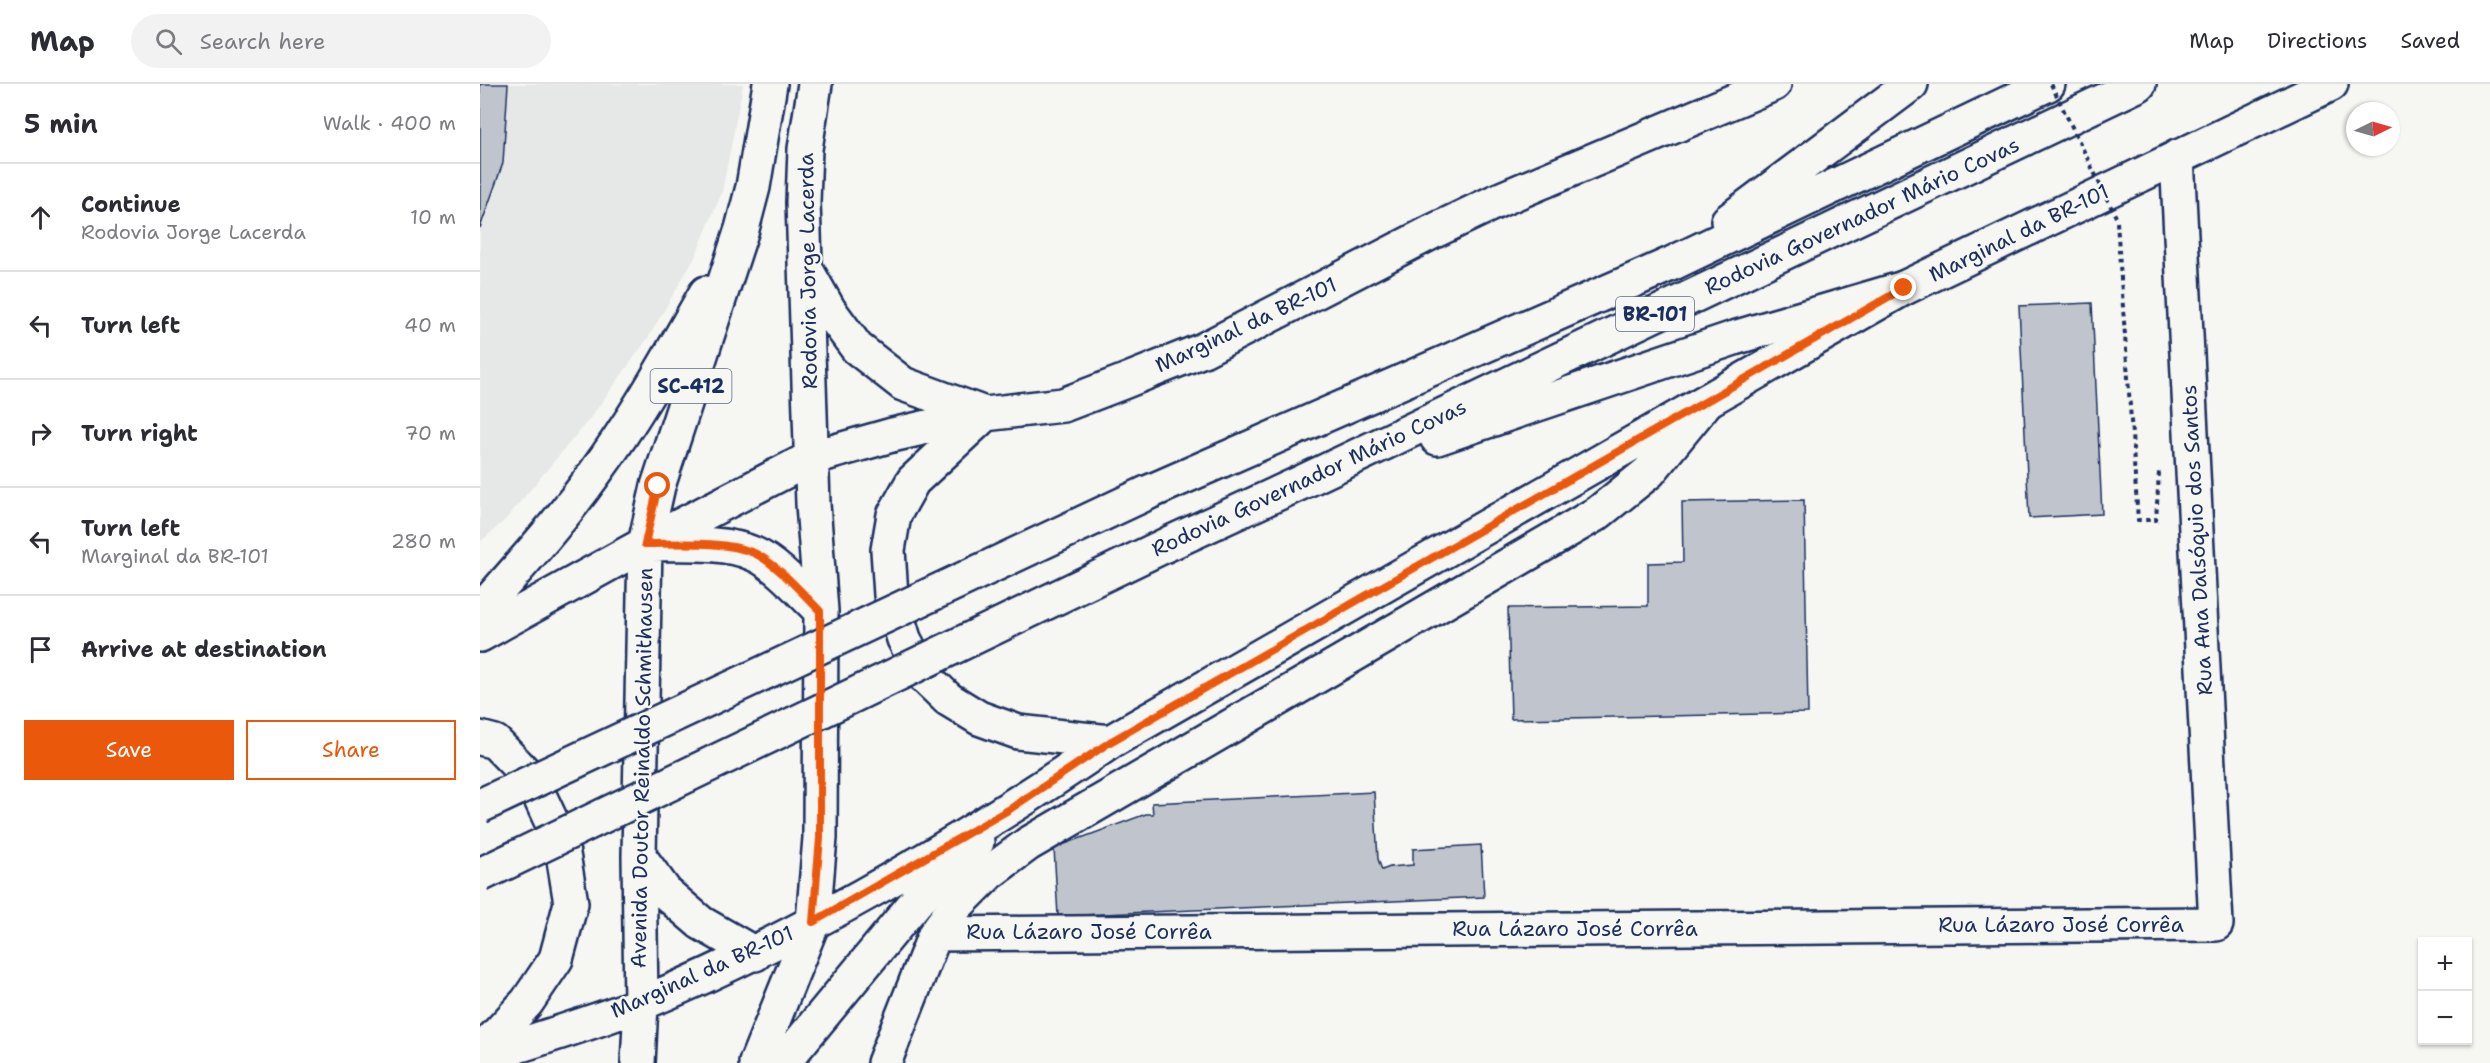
<!DOCTYPE html>
<meta charset="utf-8">
<style>
body{margin:0;font-family:"Shantell Sans",sans-serif;background:#f2f2f3;color:#2b2b33}
.controls{position:absolute;right:18px;bottom:18px;display:grid;overflow:hidden;border-radius:0px;box-shadow:0 2px 4px #0004}
.controls button{width:54px;height:54px;display:grid;place-items:center;padding:0;border:0;border-bottom:2px solid #e1e1e2;background:#fff;color:#2b2b33;font:30px sans-serif}
.compass{position:absolute;left:1866px;top:18px;width:54px;height:54px;border-radius:50%;background:#fff;box-shadow:0 2px 4px #0004;rotate:85deg}
.stop{position:absolute;width:18px;height:18px;margin:-14px;border:4px solid #ea580c;border-radius:50%;background:#fff}
.stop.end{background:#ea580c;border-color:#fff;box-shadow:0 2px 6px #0008}
.list{margin:0;padding:0;list-style:none}
h2{display:flex;justify-content:space-between;align-items:center;height:78px;margin:0;padding:0 24px;font-size:26px}
h2 small{font-size:20px;font-weight:400;color:#7c7c81}
.list li{display:grid;grid-template-columns:39px 1fr auto;gap:18px;align-items:center;box-sizing:border-box;height:108px;padding:0 24px;border-top:2px solid #e1e1e2}
.list b{display:block;font-size:22px;white-space:nowrap}
.list p{margin:0;font-size:20px;white-space:nowrap;color:#7c7c81}
.list em{font-size:20px;font-style:normal;color:#7c7c81}
.actions{display:flex;gap:12px;padding:18px 24px}
.actions a{flex:1;padding:14px 0;border:2px solid #ea580c;border-radius:0px;text-align:center;font-size:21px;color:#ea580c}
.actions .main{background:#ea580c;color:#fff}
.icon{flex:none;width:33px;height:33px;fill:none;stroke:currentColor;stroke-width:2;stroke-linecap:round;stroke-linejoin:round}
.map{position:relative;flex:none;width:2010px;height:979px;overflow:hidden}
header{display:flex;align-items:center;gap:36px;box-sizing:border-box;height:84px;padding:0 30px;background:#fff;border-bottom:2px solid #e1e1e2}
header strong{font-size:28px}
nav{display:flex;gap:33px;margin-inline-start:auto;font-size:21px}
.search{width:420px;height:54px;background:#f2f2f3;display:flex;align-items:center;gap:15px;box-sizing:border-box;padding:0 21px;border-radius:33px;color:#7c7c81;font-size:22px}
main{display:flex}
aside{flex:1;background:#fff}
.map>svg:first-child{display:block}
.built{fill:#e6e7e7}
.building{fill:#c0c4cd;stroke:#1b2f5e;stroke-width:1.5}
.lines{fill:none;stroke-linecap:round;stroke-linejoin:round}
.minor-casing{stroke:#1b2f5e;stroke-width:38}
.primary-casing{stroke:#1b2f5e;stroke-width:38}
.motorway-casing{stroke:#1b2f5e;stroke-width:38}
.path{stroke:#1b2f5e;stroke-width:4;stroke-dasharray:4.5 4.5;stroke-linecap:butt}
.minor{stroke:#f6f6f2;stroke-width:33}
.primary{stroke:#f6f6f2;stroke-width:33}
.motorway{stroke:#f6f6f2;stroke-width:33}
.motorway-bridge-casing{stroke:#1b2f5e;stroke-width:38;stroke-linecap:butt}
.path-bridge{stroke:#1b2f5e;stroke-width:4;stroke-dasharray:4.5 4.5;stroke-linecap:butt}
.motorway-bridge{stroke:#f6f6f2;stroke-width:33}
.route{stroke:#ea580c;stroke-width:8}
.labels{text-anchor:middle;dominant-baseline:central;stroke-width:5;stroke-linejoin:round;paint-order:stroke}
.shield{fill:#f6f6f2;stroke:#5d6b8a;stroke-width:1.5}
.shield-label{font-size:20px;font-weight:bold;fill:#1b2f5e}
.street-label{font-size:21px;fill:#1b2f5e;stroke:#f6f6f2}
</style>
<header>
<strong>Map</strong>
<div class="search"><svg class="icon" aria-label="search" viewBox="0 0 24 24"><circle cx="10" cy="10" r="6"/><path d="M15 15l6 6"/></svg>Search here</div>
<nav><a>Map</a><a>Directions</a><a>Saved</a></nav>
</header>
<main>
<aside>
<h2>5 min<small>Walk · 400 m</small></h2>
<ul class="list">
<li><svg class="icon" aria-label="ahead" viewBox="0 0 24 24"><path d="M12 20V5M6 11l6-6 6 6"/></svg><div><b>Continue</b><p>Rodovia Jorge Lacerda</p></div><em>10 m</em></li>
<li><svg class="icon" aria-label="left" viewBox="0 0 24 24"><path d="M17 20v-9H6M10 6l-5 5 5 5"/></svg><div><b>Turn left</b></div><em>40 m</em></li>
<li><svg class="icon" aria-label="right" viewBox="0 0 24 24"><path d="M7 20v-9h11M14 6l5 5-5 5"/></svg><div><b>Turn right</b></div><em>70 m</em></li>
<li><svg class="icon" aria-label="left" viewBox="0 0 24 24"><path d="M17 20v-9H6M10 6l-5 5 5 5"/></svg><div><b>Turn left</b><p>Marginal da BR-101</p></div><em>280 m</em></li>
<li><svg class="icon" aria-label="arrive" viewBox="0 0 24 24"><path d="M6 21V4h12l-3 4 3 4H6"/></svg><div><b>Arrive at destination</b></div></li>
</ul>
<div class="actions"><a class="main">Save</a><a>Share</a></div>
</aside>
<div class="map">
<svg width="2010" height="979" viewBox="0 0 2010 979">
<rect width="100%" height="100%" fill="#f6f6f2"/>
<filter id="ink" filterUnits="userSpaceOnUse"><feTurbulence type="fractalNoise" baseFrequency=".0167" numOctaves="2"/><feDisplacementMap in="SourceGraphic" scale="12" xChannelSelector="R" yChannelSelector="G"/><feConvolveMatrix kernelMatrix="1 2 1 2 8 2 1 2 1" color-interpolation-filters="sRGB"/></filter>
<g filter="url(#ink)">
<!-- built -->
<path class="built" d="M0,0H263L242,108L215,173L168,254L111,333L25,436L0,458Z"/>
<!-- building -->
<path class="building" d="M0,0H28L23,79L0,144Z
M1612,219L1622,430L1549,434L1539,222Z
M1324,416L1328,629L1031,635L1028,524L1168,522V479L1203,478L1202,418Z
M894,708L898,775L902,786L910,783L933,781V765L1001,761L1004,813L578,832L574,764L666,730H673L672,719Z"/>
<g class="lines">
<defs>
<path id="minor" d="M455,850L1736,840L1697,73
M404,979L455,850L475,823L509,789L548,760L1118,429L1169,388L1226,318"/>
<path id="primary" d="M327,187L349,226L377,264L423,300L505,330
M504,331L433,397L414,431L408,466L411,511L424,555L443,591L468,615L499,634L538,648L630,658
M169,460C200,460 246,457 274,470C296,479 323,510 341,527
M0,527C40,482 80,438 115,389C157,332 191,270 226,209
M0,551L165,460L331,374L412,351L505,330L583,321L643,298L723,266L952,148L1019,116L1294,0
M0,654L15,658L52,696L81,758L91,819L76,875L47,918L0,969
M159,772L186,809L221,839L275,870
M0,974C54,956 111,940 163,919C327,851 484,757 630,658L1424,204L1851,0
M158,979L161,920L159,772L165,460L178,402L262,145L273,103L290,0
M276,979L333,838L340,754L341,527L333,420L323,118L325,65L335,0
M303,979L436,818L497,758"/>
<path id="motorway" d="M1248,137L1431,0
M957,354L1254,254L1424,204
M667,409L1193,179L1568,0
M690,459L816,401L1659,0"/>
</defs>
<!-- minor casing -->
<use href="#minor" class="minor-casing"/>
<!-- primary casing -->
<use href="#primary" class="primary-casing"/>
<!-- motorway casing -->
<use href="#motorway" class="motorway-casing"/>
<!-- path -->
<path class="path" d="M1637,138L1658,436H1676L1679,388"/>
<!-- minor -->
<use href="#minor" class="minor"/>
<!-- primary -->
<use href="#primary" class="primary"/>
<!-- motorway -->
<use href="#motorway" class="motorway"/>
<defs>
<path id="motorway-bridge" d="M0,722L667,409
M0,791L690,459"/>
</defs>
<!-- motorway-bridge casing -->
<use href="#motorway-bridge" class="motorway-bridge-casing"/>
<!-- path-bridge -->
<path class="path-bridge" d="M1571,0L1636,133"/>
<!-- motorway-bridge -->
<use href="#motorway-bridge" class="motorway-bridge"/>
</g>
</g>
<g class="lines" filter="url(#ink)">
<!-- route -->
<path class="route" d="M178,402L165,460C197,460 245,456 274,469C296,479 323,510 340,527V754L333,838L530,725L630,658L1424,204"/>
</g>
<g class="labels">
<!-- shield labels -->
<g class="shield">
<rect x="1136" y="213" width="78" height="34" rx="4.5"/>
<rect x="170.5" y="285" width="81" height="34" rx="4.5"/>
</g>
<g class="shield-label">
<text x="1175" y="230">BR-101</text>
<text x="211" y="302">SC-412</text>
</g>
<!-- street labels -->
<g class="street-label">
<text transform="translate(1382 132) rotate(-25)">Rodovia Governador Mário Covas</text>
<text transform="translate(1539 149) rotate(-26)">Marginal da BR-101</text>
<text transform="translate(328 187) rotate(-91)">Rodovia Jorge Lacerda</text>
<text transform="translate(766 241) rotate(-25)">Marginal da BR-101</text>
<text transform="translate(829 394) rotate(-25)">Rodovia Governador Mário Covas</text>
<text transform="translate(1717 456) rotate(-93)">Rua Ana Dalsóquio dos Santos</text>
<text transform="translate(162 684) rotate(-89)">Avenida Doutor Reinaldo Schmithausen</text>
<text x="1581" y="841">Rua Lázaro José Corrêa</text>
<text x="1095" y="845">Rua Lázaro José Corrêa</text>
<text x="609" y="848">Rua Lázaro José Corrêa</text>
<text transform="translate(222 888) rotate(-24)">Marginal da BR-101</text>
</g>
</g>
</svg>
<div class="controls">
<button>+</button>
<button>−</button>
</div>
<svg class="compass" viewBox="-18 -18 36 36"><path d="M0-13l5 13h-10z" fill="#e53935"/><path d="M0 13l5-13h-10z" fill="#7c7c81"/></svg>
<div class="stop" style="left:178px;top:402px"></div>
<div class="stop end" style="left:1424px;top:204px"></div>
</div>
</main>
